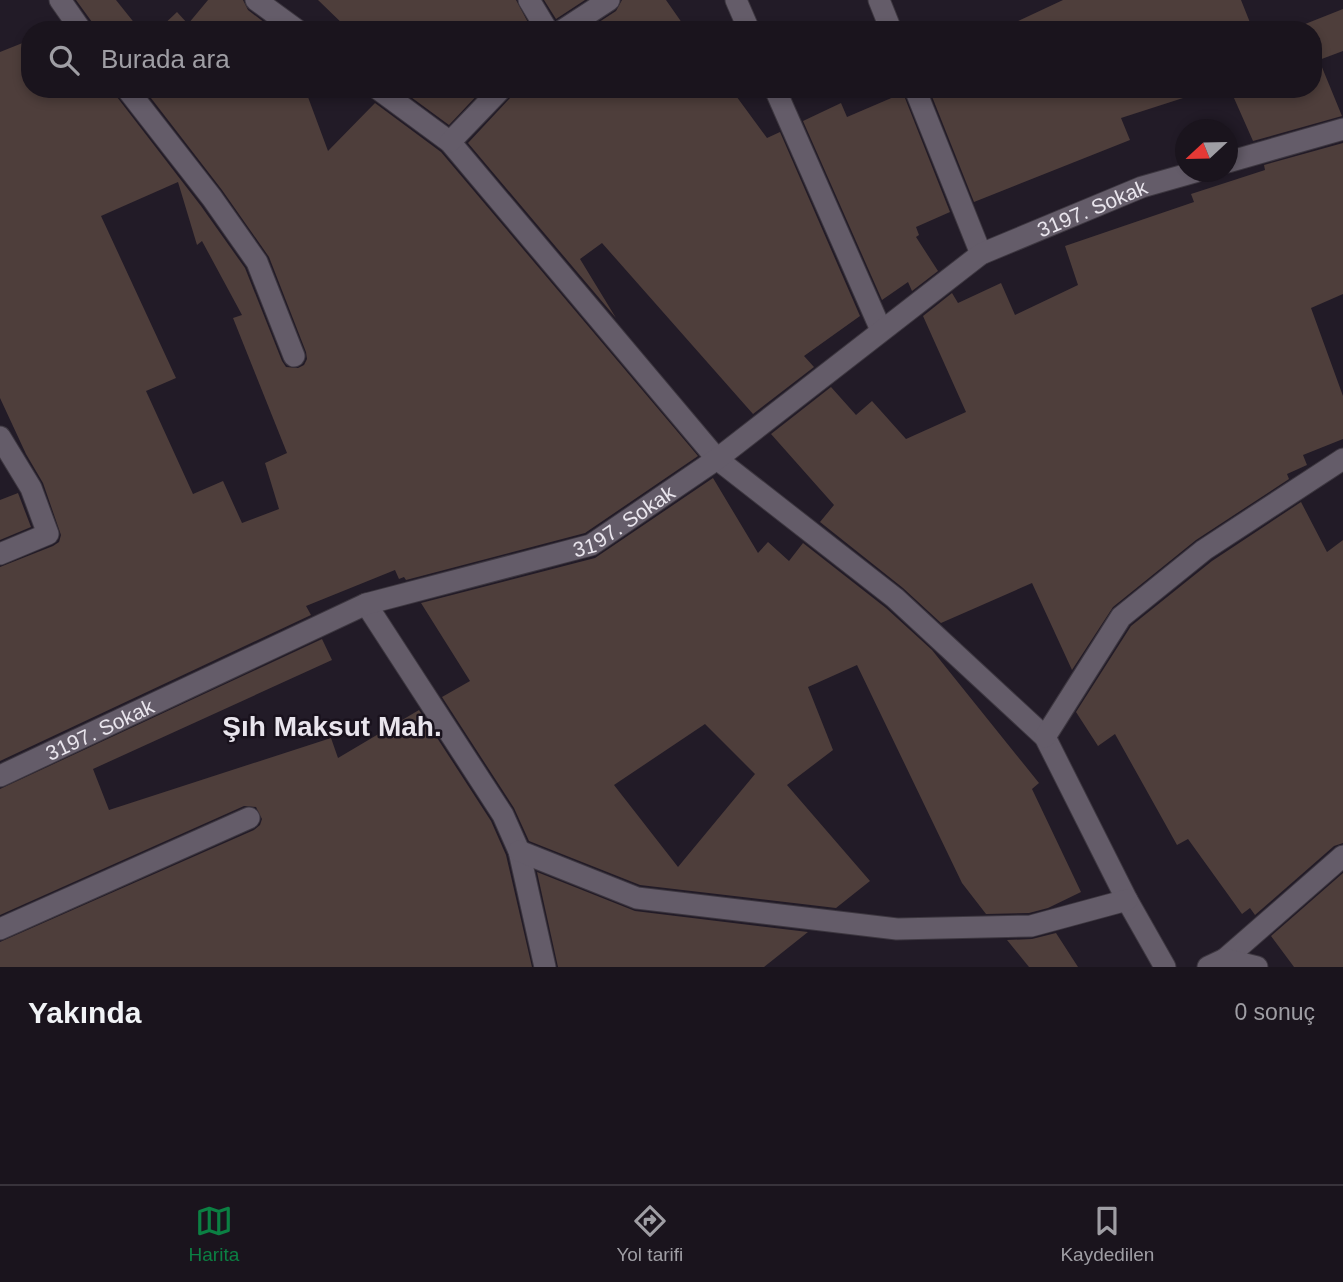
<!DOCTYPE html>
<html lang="tr">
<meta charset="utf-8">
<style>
body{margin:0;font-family:Arial,sans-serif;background:#231d26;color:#f1f3f6}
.compass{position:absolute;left:1175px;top:119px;width:63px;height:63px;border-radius:50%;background:#1a141d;box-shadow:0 4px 10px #0003;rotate:248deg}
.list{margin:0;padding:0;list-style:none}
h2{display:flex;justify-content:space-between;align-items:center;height:91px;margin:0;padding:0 28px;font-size:30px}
h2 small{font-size:23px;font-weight:400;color:#9f9ea4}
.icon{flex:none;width:38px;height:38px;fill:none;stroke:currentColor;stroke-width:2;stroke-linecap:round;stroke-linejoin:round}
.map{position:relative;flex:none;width:1343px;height:967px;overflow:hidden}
.search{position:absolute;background:#1a141d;box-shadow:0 4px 10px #0003;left:21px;right:21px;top:21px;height:77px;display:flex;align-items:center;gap:18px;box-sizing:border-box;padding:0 24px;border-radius:28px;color:#9f9ea4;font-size:26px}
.sheet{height:217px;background:#1a141d}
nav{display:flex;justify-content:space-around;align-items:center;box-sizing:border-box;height:98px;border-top:2px solid #38333b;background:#1a141d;font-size:19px;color:#9f9ea4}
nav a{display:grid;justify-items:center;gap:4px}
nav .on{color:#0b8043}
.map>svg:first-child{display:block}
.building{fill:#4e3e3b;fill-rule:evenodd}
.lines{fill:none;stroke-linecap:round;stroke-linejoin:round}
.street-casing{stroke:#3d3740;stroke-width:23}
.street{stroke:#645c69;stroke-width:21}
.labels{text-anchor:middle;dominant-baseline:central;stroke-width:5;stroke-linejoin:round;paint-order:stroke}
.street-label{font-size:21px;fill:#e9e5ed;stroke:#19121d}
.district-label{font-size:28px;font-weight:bold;fill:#e9e5ed;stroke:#19121d}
</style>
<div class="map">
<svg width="1343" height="967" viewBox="0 0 1343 967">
<rect width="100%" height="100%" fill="#221b27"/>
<!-- building -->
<path class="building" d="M76,0H116L140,30H94L92,22Z
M208,0H243L248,10L274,30H158L177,12L188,24Z
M318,0H516L532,30H349Z
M544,0H585L556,19Z
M622,0H666L687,30H587L616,11Z
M1063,0H1241L1253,30H999Z
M1343,9V51L1319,60L1342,116L1253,141L1230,89H1313V30H1290Z
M30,40V89H114L117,97L201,206L245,268L282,361L286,367L298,368L304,365L307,359L306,352L269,257L222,190L144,89H305L328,151L375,103L441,152L698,456L585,533L406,580L404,577L399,579L395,570L306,606L311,615L0,761V567L53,546L59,542L61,535L43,483L26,454L0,398V52ZM178,182L197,245L202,241L242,315L233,318L287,453L265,463L279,509L242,523L223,481L193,494L146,391L176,378L101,216Z
M400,89H483L449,125Z
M514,89H731L767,138L780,132L860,316L804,356L814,367L753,414L602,243L580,259L616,318L468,143L510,98Z
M929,89H1211L1121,118L1130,140L974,202Z
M903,93L950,212L916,227L919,235L916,237L938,271L912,291L908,282L882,300L803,121L841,103L847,117Z
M1343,143V294L1311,308L1343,396V439L1303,455L1307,465L1287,474L1289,479L1196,540L1113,607L1072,670L1032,583L941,623L903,588L820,522L834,505L771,434L831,387L856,415L872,401L906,439L966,412L923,316L952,293L958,303L1001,283L1015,315L1078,285L1065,246L1194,202L1191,194L1265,170L1264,165Z
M713,478L758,553L768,542L789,561L803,543L886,608L932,650L1039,783L1032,789L1081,892L1048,908L1029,913L986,914L962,883L857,665L808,687L833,750L787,785L870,881L836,908L640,885L529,841L514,808L442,697L470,681L421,603L595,558ZM705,724L755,774L678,867L614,785Z
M18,493L31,527L0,540V500Z
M1301,502L1327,552L1343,540V843L1334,846L1255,915L1250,908L1242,914L1188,839L1177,845L1115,734L1098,746L1076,712L1131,626L1212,561Z
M322,639L332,660L93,769L109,810L331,738L338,758L419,710L491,821L506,855L532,967H0V942L254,830L260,825L262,819L256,807L244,806L0,915V789Z
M537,872L635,911L808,932L764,967H558Z
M1343,873V967H1294L1271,936Z
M1056,933L1078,967H1029L1007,940L1032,939Z"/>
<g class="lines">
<defs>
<g id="street">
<path d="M60,0L81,30"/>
<path d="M256,0L297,30"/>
<path d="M529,0L547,30"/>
<path d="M736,0L749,30"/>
<path d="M879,0L891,30"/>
<path d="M563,30L609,0"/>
<path d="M127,89L212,198L257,262L294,356"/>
<path d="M378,89L450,142L717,459L895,598L1045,737L1127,900L1165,967"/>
<path d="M775,89L881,330"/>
<path d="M915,89L981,254"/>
<path d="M450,142L501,89"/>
<path d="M1228,162L1343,129"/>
<path d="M0,437L31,488L48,534L0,554"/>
<path d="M366,604L503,815L519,851L545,967"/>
<path d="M1045,737L1121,617L1204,550L1343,459"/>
<path id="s1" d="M0,776L366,604L591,545L717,459L981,254L1142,187L1195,172"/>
<path d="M519,851L637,898L897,929L1031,926L1127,900"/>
<path d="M0,929L249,818"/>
<path d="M1225,959L1343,856"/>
<path d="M1208,967L1225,959L1257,967"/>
</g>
</defs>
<!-- street casing -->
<use href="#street" class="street-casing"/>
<!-- street -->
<use href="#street" class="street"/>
</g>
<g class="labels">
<!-- street labels -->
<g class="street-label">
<text stroke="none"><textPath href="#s1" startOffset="1244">3197. Sokak</textPath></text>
<text stroke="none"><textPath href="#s1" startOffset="677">3197. Sokak</textPath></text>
<text stroke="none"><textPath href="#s1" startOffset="110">3197. Sokak</textPath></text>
</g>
<!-- district labels -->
<g class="district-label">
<text x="332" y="726">Şıh Maksut Mah.</text>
</g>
</g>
</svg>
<svg class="compass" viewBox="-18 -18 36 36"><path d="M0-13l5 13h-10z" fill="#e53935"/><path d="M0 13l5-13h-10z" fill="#9f9ea4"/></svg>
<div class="search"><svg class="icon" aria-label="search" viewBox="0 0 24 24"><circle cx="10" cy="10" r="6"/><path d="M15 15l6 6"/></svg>Burada ara</div>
</div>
<section class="sheet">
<h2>Yakında<small>0 sonuç</small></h2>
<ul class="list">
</ul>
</section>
<nav>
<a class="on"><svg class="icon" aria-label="map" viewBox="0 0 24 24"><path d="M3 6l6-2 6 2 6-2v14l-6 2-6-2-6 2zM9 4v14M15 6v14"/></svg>Harita</a>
<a><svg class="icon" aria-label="directions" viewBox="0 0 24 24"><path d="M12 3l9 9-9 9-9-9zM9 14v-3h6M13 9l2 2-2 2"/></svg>Yol tarifi</a>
<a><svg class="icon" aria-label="saved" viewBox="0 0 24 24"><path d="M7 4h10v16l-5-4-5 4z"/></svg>Kaydedilen</a>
</nav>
